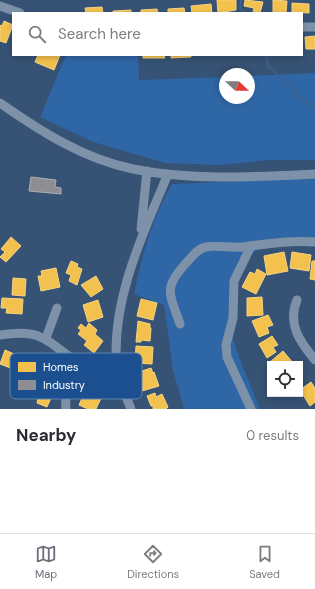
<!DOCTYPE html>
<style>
body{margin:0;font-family:"DM Sans",sans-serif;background:#f2f2f3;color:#2b2b33}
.controls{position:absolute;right:12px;bottom:12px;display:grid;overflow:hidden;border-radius:0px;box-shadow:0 2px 6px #0003}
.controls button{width:36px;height:36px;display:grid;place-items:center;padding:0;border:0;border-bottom:1px solid #e1e1e2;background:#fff;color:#2b2b33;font:20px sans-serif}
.compass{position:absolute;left:219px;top:68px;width:36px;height:36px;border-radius:50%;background:#fff;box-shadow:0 2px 6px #0003;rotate:112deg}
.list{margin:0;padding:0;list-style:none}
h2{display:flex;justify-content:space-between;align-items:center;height:52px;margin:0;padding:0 16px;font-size:17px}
h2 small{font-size:13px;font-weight:400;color:#7c7c81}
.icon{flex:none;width:22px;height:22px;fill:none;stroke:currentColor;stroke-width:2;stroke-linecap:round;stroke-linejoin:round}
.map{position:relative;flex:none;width:315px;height:409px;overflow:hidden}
.search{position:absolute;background:#fff;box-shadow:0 2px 6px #0003;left:12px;right:12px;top:12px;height:44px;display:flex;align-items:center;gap:10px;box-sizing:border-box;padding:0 14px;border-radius:0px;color:#7c7c81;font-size:15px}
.sheet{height:124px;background:#fff}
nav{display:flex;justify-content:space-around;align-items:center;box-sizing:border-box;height:56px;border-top:1px solid #e1e1e2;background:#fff;font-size:11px;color:#7c7c81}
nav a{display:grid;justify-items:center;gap:2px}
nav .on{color:#6b6f79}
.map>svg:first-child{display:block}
.green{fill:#2f66a5}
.homes{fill:#f2c14e;stroke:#f6d483}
.industry{fill:#8d8d92;stroke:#afafb3}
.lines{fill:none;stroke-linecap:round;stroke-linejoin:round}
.stream{stroke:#3b618d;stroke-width:2}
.minor{stroke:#7d92a8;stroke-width:9}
.key{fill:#1b4f8f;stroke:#5f84b1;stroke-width:1}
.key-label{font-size:11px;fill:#fff}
</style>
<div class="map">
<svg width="315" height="409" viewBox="0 0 315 409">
<rect width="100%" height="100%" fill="#365274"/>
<!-- green -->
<path class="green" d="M66,55H138L139,80L225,77V98H249V76L315,73V160H269L220,165L165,163L93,142L40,117Z
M315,178V244L284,242L260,249L251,254L238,267L232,336L242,365L260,409H184L173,370L164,305L134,294C142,255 152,219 172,184Z"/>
<!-- homes -->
<path class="homes" d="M217,0H236V10L218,13Z
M245,0L263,2L260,13L253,11L254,8L244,6Z
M273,0L287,1L286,13L273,12Z
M292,3L309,4V13L292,12Z
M211,4L212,13H192L191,6Z
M102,7L103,13H86L85,8Z
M184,8L185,13H168V9Z
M157,9L158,13H141V10Z
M131,10V13H113V11Z
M4,21L13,25L6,43L0,41V25L2,26Z
M315,36V49H306L305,37Z
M38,55H60L54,70L35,62Z
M143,55H164L165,58H143Z
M171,55H191V57L171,58Z
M11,237L21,246L6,262L0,257L5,252L1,249Z
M284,252L288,271L267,275L264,256Z
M292,252L311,255L309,271L290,268Z
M71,261L78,264L77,267L82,269L77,285L69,281L71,275L66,273Z
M312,261H315V280L310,279Z
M56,268L60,287L41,291L38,276H42L41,271Z
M257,269L266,274L256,294L242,287L250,272L255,274Z
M96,276L103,289L91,297L81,285Z
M13,278L26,279L25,296L12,295Z
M262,297L263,315L247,316V298Z
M2,298L23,299L22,314L6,313L7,308H1Z
M141,299L157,303L153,320L137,316Z
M98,300L103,317L88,322L83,305Z
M268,315L273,325L267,327L269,333L259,337L252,321Z
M138,321L150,324V328H151L150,341L141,340V342H136Z
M89,323L97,330L95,334L103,341L94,353L84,345L87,341L78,334L81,330L78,328L81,324L86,328Z
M272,336L278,345L273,347L276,352L267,358L259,344Z
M136,346L153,347L152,364L135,363Z
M5,350L21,357L16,370L0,364Z
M283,351L294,364H272L270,362Z
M151,368L153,373L154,372L159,386L142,391L139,381L142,380L139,372Z
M39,382L55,389L47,407L37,403L38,398L33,396Z
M311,382L315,388V402L310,406L300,390Z
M87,387L103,394L96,409H88L79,405Z
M155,393L156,397L162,394L168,407L166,409H153V406H151L147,396Z"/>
<!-- industry -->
<path class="industry" d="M31,177L56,180L55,187L61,188V194L29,191Z"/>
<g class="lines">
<!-- stream -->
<path class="stream" d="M241,0L240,8L244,13
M266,55L268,66L285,81L298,97L315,106"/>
<!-- minor -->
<path class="minor" d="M0,6L20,13
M302,27H315
M0,103C40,131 84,159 133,169C192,181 255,177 315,174
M141,229L147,171
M297,300C287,324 300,342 315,360
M180,324C169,292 163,288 187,262C193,256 198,248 206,247C215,245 231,248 242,247C266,244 291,240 315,242
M0,335C36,329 44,337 71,358C77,363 85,368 92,371C100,373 110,371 117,370
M46,338L57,308
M66,409C64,391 71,379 78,363
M131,409C126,396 119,382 117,369C110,303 143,233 168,174
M251,409L227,357L226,345L233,318L234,281L251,246"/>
</g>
<!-- legend -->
<rect x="10" y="353" width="132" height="46" rx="6" class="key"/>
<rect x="18" y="362" width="18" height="10" fill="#f2c14e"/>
<rect x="18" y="380" width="18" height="10" fill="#8d8d92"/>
<g class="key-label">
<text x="43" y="371">Homes</text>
<text x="43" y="389">Industry</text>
</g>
</svg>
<div class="controls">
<button><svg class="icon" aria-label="locate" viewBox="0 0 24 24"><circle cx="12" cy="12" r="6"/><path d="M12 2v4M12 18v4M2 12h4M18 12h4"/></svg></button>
</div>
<svg class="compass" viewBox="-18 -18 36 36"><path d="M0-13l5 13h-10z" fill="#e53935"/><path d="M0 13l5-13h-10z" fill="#7c7c81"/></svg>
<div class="search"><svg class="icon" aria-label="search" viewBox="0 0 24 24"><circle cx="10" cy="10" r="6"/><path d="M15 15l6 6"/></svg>Search here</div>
</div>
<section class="sheet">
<h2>Nearby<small>0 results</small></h2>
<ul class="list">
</ul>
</section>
<nav>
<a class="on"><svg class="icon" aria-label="map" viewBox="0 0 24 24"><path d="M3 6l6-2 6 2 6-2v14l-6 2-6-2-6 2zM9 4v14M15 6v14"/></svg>Map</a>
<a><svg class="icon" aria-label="directions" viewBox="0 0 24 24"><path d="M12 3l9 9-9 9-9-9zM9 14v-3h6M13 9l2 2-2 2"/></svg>Directions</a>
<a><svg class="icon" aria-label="saved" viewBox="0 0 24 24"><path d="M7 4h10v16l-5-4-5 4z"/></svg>Saved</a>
</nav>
